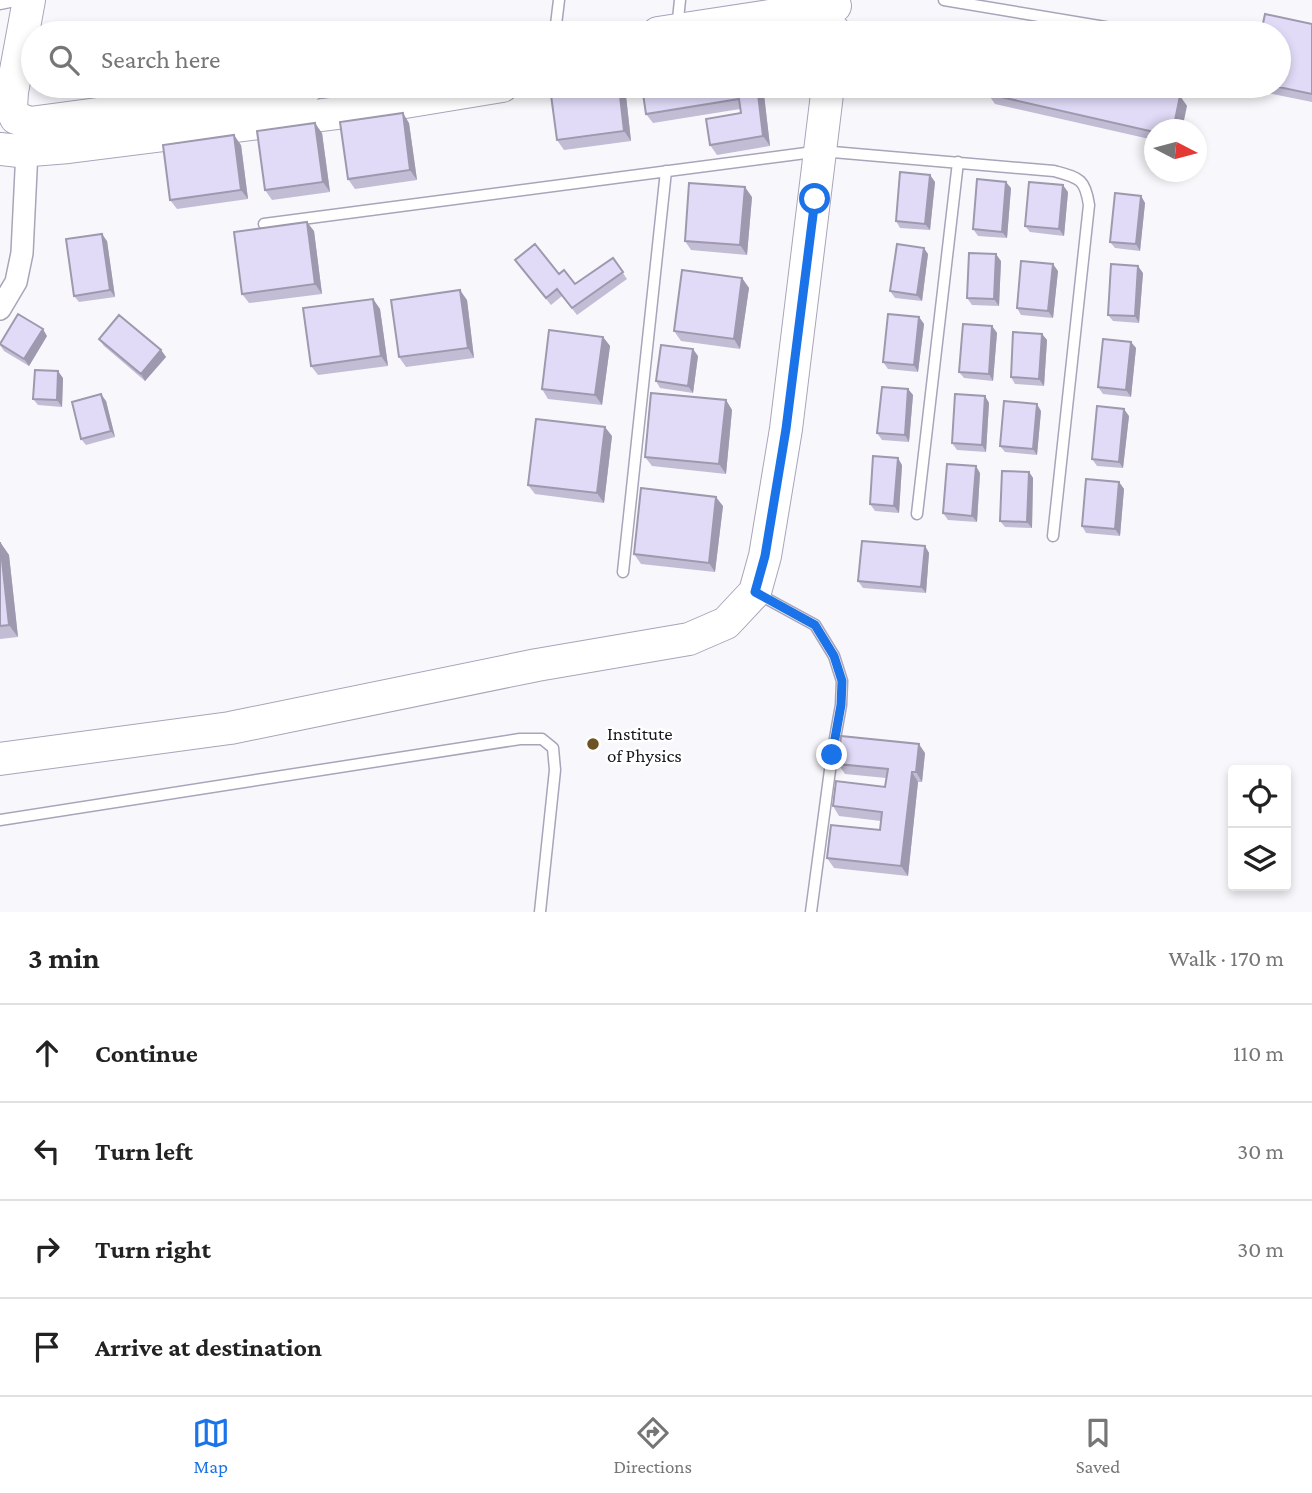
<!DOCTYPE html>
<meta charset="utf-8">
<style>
body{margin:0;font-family:"Crimson Pro",serif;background:#f6f6f6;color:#222}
.controls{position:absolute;right:21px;bottom:21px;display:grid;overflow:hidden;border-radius:7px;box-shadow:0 4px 10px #0003}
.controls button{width:63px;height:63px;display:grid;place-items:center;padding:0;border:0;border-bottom:2px solid #e0e0e0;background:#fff;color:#222;font:35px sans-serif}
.compass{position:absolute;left:1144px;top:119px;width:63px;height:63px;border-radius:50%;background:#fff;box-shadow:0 4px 10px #0003;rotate:96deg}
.stop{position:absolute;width:21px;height:21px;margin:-16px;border:5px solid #1a73e8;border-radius:50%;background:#fff}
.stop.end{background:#1a73e8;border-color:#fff;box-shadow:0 2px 7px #0008}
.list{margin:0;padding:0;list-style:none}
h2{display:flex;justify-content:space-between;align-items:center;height:91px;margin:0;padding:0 28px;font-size:30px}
h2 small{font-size:23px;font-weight:400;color:#767676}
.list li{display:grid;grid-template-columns:46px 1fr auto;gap:21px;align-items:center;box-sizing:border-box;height:98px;padding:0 28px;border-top:2px solid #e0e0e0}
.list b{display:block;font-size:26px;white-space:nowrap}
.list em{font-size:23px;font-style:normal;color:#767676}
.icon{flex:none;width:38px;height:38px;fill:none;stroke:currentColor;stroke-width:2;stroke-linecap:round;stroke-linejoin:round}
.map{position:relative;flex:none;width:1312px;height:912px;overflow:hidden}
.search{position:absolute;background:#fff;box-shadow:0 4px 10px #0003;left:21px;right:21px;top:21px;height:77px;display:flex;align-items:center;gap:18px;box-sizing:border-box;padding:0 24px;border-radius:38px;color:#767676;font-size:26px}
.sheet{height:483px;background:#fff}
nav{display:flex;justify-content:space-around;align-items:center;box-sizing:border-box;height:98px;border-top:2px solid #e0e0e0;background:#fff;font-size:19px;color:#767676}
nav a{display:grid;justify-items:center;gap:4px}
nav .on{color:#1a73e8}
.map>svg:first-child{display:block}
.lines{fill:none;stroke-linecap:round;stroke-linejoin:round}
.lane-casing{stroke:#a9a4ba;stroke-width:13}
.street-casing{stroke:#a9a4ba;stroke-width:24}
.secondary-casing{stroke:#a9a4ba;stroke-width:34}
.lane{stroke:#fff;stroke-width:10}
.street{stroke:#fff;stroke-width:21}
.secondary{stroke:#fff;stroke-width:32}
.wall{fill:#c2bcd5}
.shaded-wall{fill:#9e99ae}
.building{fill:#e1dbf8;stroke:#9e99ae;stroke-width:2}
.route{stroke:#1a73e8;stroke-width:9}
.poi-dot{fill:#6d5224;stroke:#fff;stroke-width:2.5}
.labels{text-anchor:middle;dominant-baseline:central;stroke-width:5;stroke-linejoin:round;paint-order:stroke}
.poi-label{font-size:19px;fill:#19171f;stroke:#fff;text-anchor:start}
</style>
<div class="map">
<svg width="1312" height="912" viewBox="0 0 1312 912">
<rect width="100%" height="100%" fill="#f8f8fc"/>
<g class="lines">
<defs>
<path id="lane" d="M944,0L1141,33
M0,4L10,2
M677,29L680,0
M555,33L559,0
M264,224L821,151L1054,171C1079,178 1085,178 1089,205L1053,536
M917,514L958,162
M623,572L666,171
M758,594L815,625L834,656L842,681L841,705L832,755L811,912
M0,820L520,739H542L553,748L555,770L540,912"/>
<path id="street" d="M0,309L16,282L22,253L27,150"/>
<path id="secondary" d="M29,0L12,92L11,108L16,118L30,123L308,86
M658,33L835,6
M817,33L834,31
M0,149L19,151L69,147L338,113L502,86
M0,759L230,728L537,665L689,639L726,623L755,592L765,556L786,429L828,86"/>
</defs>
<!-- lane casing -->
<use href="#lane" class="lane-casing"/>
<!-- street casing -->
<use href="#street" class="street-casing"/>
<!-- secondary casing -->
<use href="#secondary" class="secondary-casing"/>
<!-- lane -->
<use href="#lane" class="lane"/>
<!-- street -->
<use href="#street" class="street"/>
<!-- secondary -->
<use href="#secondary" class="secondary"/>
</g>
<!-- wall -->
<path class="wall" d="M1312,24V102L1257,91L1254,86H1279Z
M763,86L770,146L717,155L710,145L741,113L740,109L653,123L646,114Z
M619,87L626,96L631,141L564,150L557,140Z
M988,94L1180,96L1187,106L1154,130V140L995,104Z
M409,123L417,180L355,189L348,179Z
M322,133L330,192L272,200L265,190Z
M241,145L248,199L177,209L170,200Z
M930,175L935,182L930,230L900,228L896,221Z
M1011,188L1007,238L978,236L973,229Z
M1068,192L1064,236L1030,232L1025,226Z
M1141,196L1145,203L1140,251L1115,248L1110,242Z
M752,197L747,255L691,250L685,241Z
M314,231L322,294L249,303L242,294Z
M107,241L115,297L79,302L74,296Z
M928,254L922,301L895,298L890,291Z
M613,258L627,279L577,315L562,296L551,305L515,260L559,274L575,284Z
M1001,261L999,306L972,305L967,298Z
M1058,271L1053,318L1021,315L1017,308Z
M1143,273L1139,323L1113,321L1108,315Z
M742,278L749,288L740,349L681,341L674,331Z
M373,299L380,309L388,366L318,375L311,366Z
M467,300L474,358L406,367L399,357Z
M919,317L924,324L918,372L888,369L883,362Z
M992,326L997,333L993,381L964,378L959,372Z
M1042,334L1047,340L1044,386L1015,384L1011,377Z
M47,336L29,366L4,351L0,345Z
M603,337L610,346L602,405L548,399L542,389Z
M99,339L161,350L166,357L145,381L104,346Z
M1131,342L1136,348L1131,397L1103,394L1098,387Z
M698,356L693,393L660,388L656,381Z
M63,378L62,407L38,405L33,399Z
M908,389L913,395L909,442L882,440L877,433Z
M985,396L989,403L986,452L957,450L952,443Z
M726,400L732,410L726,474L652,466L645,457Z
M106,401L115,437L86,445L81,439Z
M1041,411L1037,455L1005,452L1000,446Z
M1129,416L1123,468L1097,466L1092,459Z
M612,436L604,503L535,494L528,485Z
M902,465L899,513L875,511L870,504Z
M1029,472L1033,478L1032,528L1005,527L1000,521Z
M980,473L977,522L948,520L943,513Z
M1119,482L1124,489L1120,536L1086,533L1082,526Z
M723,506L715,572L641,564L634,554Z
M0,542L9,555L18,637L0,639Z
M925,546L929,553L926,593L863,588L858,581Z
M925,753L922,782H918L908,876L834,868L827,858L880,830L881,821L839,816L833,806L885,787L886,778L845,774L838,764Z"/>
<!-- shaded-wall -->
<path class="shaded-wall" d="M757,86H763L770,146L763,136Z
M619,87L626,96L631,141L624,131Z
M1180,96L1187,106L1182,130H1173Z
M403,113L409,123L417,180L410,170Z
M315,123L322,133L330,192L323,182Z
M234,135L241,145L248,199L241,190Z
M930,175L935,182L930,230L925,224Z
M1006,182L1011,188L1007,238L1002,232Z
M1063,185L1068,192L1064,236L1059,229Z
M745,187L752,197L747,255L740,245Z
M1141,196L1145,203L1140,251L1136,244Z
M307,222L314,231L322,294L315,284Z
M102,234L107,241L115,297L110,290Z
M924,248L928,254L922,301L917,295Z
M996,254L1001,261L999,306L994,299Z
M1053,264L1058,271L1053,318L1048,311Z
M1138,266L1143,273L1139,323L1135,316Z
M742,278L749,288L740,349L734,339Z
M460,290L467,300L474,358L468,348Z
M373,299L380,309L388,366L381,356Z
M919,317L924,324L918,372L914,365Z
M992,326L997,333L993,381L989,374Z
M43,329L47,336L29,366L24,359Z
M1042,334L1047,340L1044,386L1039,379Z
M603,337L610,346L602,405L595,395Z
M1131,342L1136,348L1131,397L1126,390Z
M693,349L698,356L693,393L688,386Z
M161,350L166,357L145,381L141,374Z
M58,371L63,378L62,407L57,400Z
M908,389L913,395L909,442L905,435Z
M101,394L106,401L115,437L111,431Z
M985,396L989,403L986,452L982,445Z
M726,400L732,410L726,474L719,464Z
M1037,404L1041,411L1037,455L1033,449Z
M1124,409L1129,416L1123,468L1119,462Z
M605,427L612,436L604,503L597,493Z
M898,458L902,465L899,513L894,506Z
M976,466L980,473L977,522L972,516Z
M1029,472L1033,478L1032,528L1027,522Z
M1119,482L1124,489L1120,536L1115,529Z
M716,497L723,506L715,572L709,563Z
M0,542L9,555L18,637L9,625Z
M925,546L929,553L926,593L921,587Z
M919,744L925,753L922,782L916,772Z
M912,772L918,782L908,876L901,866Z"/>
<!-- building -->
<path class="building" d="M1265,14L1312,24V94L1274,86H1279V33H1261Z
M648,86H757L763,136L710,145L706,119L741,113L739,99L646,114L642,87Z
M990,86H1134L1180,96L1173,130H1154V132L988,94Z
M619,87L624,131L557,140L551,95Z
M403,113L410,170L348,179L340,122Z
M315,123L323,182L265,190L257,131Z
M234,135L241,190L170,200L163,145Z
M900,172L930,175L925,224L896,221Z
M977,179L1006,182L1002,232L973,229Z
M1029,182L1063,185L1059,229L1025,226Z
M689,183L745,187L740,245L685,241Z
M1115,193L1141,196L1136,244L1110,242Z
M307,222L315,284L242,294L234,232Z
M102,234L110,290L74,296L66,239Z
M535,244L559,274L564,270L575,284L613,258L623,272L572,308L557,289L546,298L515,260Z
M897,244L924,248L917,295L890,291Z
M969,253L996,254L994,299L967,298Z
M1021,261L1053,264L1048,311L1017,308Z
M1111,264L1138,266L1135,316L1108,315Z
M682,270L742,278L734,339L674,331Z
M460,290L468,348L399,357L391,300Z
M373,299L381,356L311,366L303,308Z
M18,314L43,329L24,359L0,344Z
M888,314L919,317L914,365L883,362Z
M119,315L161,350L141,374L99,339Z
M963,324L992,326L989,374L959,372Z
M549,330L603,337L595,395L542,389Z
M1013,332L1042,334L1039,379L1011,377Z
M1103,339L1131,342L1126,390L1098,387Z
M661,345L693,349L688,386L656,381Z
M35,370L58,371L57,400L33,399Z
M882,387L908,389L905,435L877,433Z
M651,393L726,400L719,464L645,457Z
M101,394L111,431L81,439L72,402Z
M955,394L985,396L982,445L952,443Z
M1004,401L1037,404L1033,449L1000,446Z
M1097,406L1124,409L1119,462L1092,459Z
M536,419L605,427L597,493L528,485Z
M873,456L898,458L894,506L870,504Z
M947,464L976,466L972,516L943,513Z
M1002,471L1029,472L1027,522L1000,521Z
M1086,479L1119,482L1115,529L1082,526Z
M641,488L716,497L709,563L634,554Z
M862,541L925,546L921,587L858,581Z
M0,542L9,625L0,626Z
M841,736L919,744L916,772H912L901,866L827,858L831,825L880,830L882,812L833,806L836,781L885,787L888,769L838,764Z"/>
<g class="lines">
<!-- route -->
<path class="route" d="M815,199L786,429L765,556L755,592L815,625L834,656L842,681L841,705L832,755"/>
</g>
<!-- markers -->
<circle class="poi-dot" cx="593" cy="744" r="7"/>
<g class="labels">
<!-- poi labels -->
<g class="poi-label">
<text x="607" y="733">Institute<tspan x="607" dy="22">of Physics</tspan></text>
</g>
</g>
</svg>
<div class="controls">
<button><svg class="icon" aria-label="locate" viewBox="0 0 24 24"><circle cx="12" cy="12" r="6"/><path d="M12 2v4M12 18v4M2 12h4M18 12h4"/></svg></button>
<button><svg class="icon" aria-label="layers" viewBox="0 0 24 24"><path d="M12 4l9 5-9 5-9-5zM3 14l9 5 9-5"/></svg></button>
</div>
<svg class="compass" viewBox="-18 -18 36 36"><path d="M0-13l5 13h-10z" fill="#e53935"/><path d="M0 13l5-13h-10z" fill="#767676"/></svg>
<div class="stop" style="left:815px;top:199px"></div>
<div class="stop end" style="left:832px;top:755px"></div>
<div class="search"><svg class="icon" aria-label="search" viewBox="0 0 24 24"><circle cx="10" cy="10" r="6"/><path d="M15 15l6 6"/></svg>Search here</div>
</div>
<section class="sheet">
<h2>3 min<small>Walk · 170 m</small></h2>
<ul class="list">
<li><svg class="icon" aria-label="ahead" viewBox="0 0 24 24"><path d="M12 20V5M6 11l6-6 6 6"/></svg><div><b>Continue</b></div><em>110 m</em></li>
<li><svg class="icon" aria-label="left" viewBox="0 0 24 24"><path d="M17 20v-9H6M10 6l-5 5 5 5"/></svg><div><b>Turn left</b></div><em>30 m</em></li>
<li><svg class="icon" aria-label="right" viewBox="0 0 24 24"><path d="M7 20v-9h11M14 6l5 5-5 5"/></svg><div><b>Turn right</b></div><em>30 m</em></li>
<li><svg class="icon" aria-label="arrive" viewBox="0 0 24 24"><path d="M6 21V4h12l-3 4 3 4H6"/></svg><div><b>Arrive at destination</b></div></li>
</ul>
</section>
<nav>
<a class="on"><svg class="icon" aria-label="map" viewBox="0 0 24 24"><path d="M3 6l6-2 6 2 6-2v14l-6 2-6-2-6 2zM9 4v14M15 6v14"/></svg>Map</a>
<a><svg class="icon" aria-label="directions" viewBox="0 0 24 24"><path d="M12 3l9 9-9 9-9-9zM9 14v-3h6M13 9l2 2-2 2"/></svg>Directions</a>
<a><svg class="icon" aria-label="saved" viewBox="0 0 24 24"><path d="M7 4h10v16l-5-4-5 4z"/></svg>Saved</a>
</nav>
